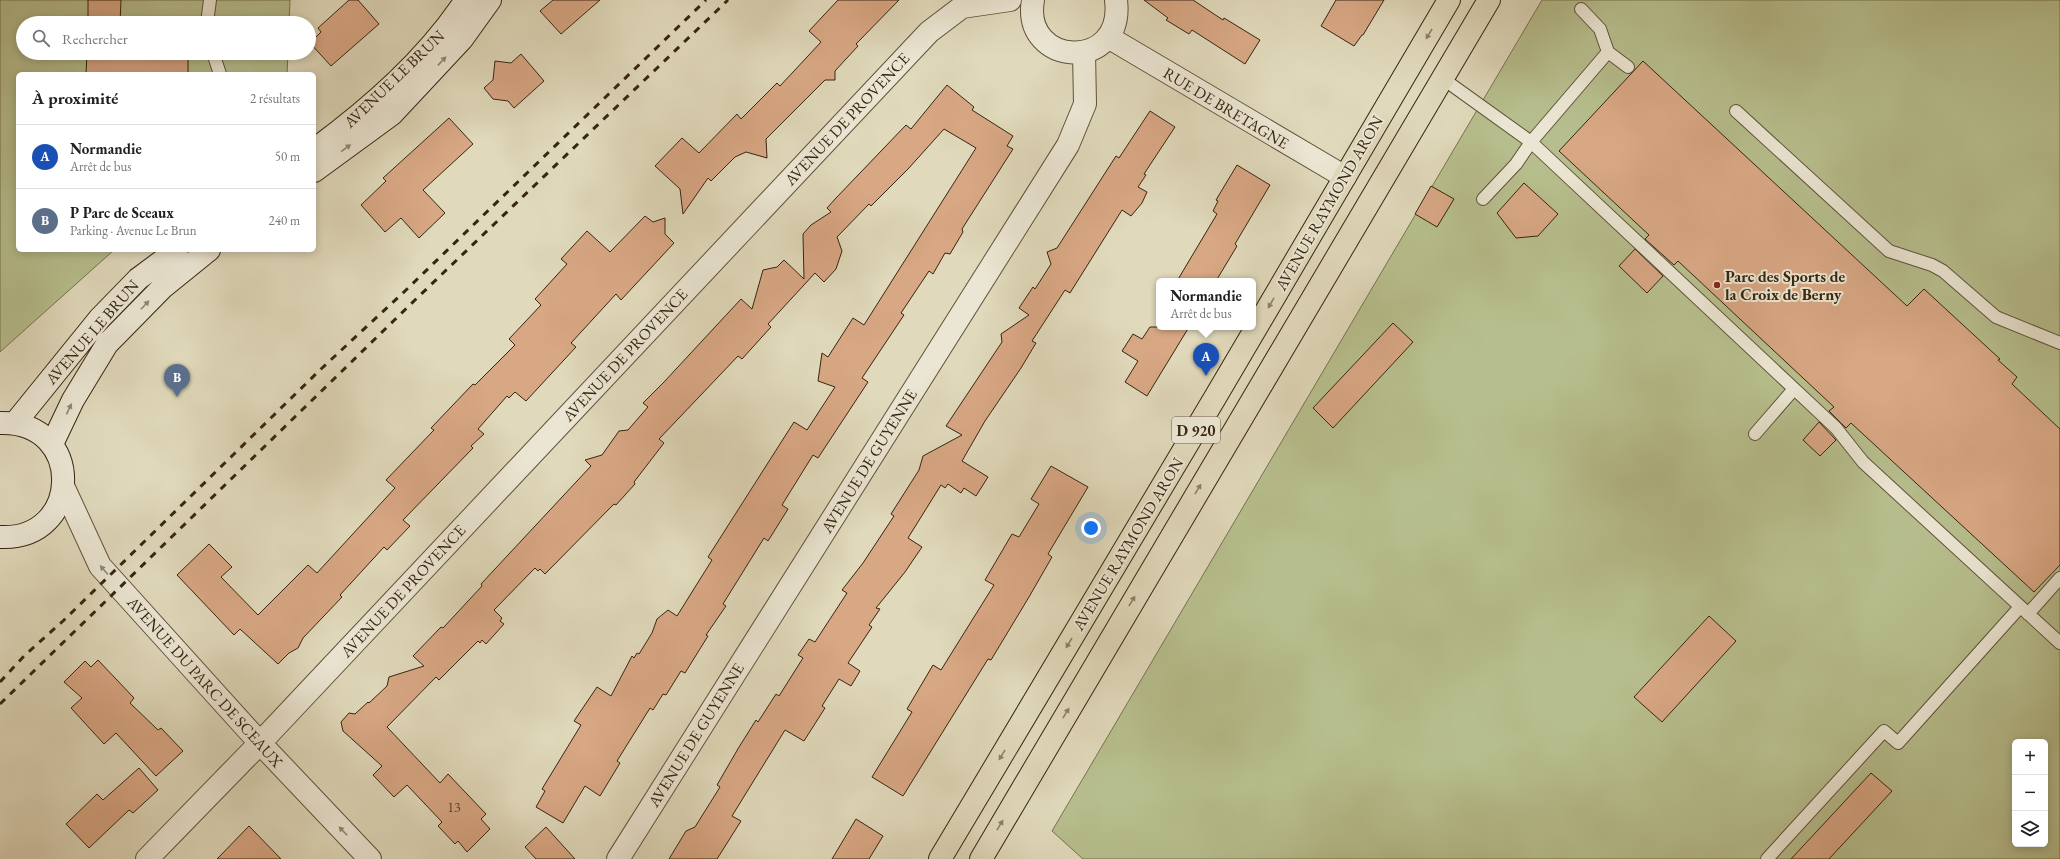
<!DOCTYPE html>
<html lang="fr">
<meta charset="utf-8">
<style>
body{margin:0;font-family:"EB Garamond",serif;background:#f2f2f2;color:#202124}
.controls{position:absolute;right:12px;bottom:12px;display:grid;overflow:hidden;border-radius:6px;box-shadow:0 2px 10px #0003}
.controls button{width:36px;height:36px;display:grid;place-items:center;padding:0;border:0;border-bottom:1px solid #e0e0e0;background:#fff;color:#202124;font:20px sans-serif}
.you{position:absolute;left:1091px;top:528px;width:14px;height:14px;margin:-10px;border:3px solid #fff;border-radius:50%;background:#1a73e8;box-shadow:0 0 0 6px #1a73e833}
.badge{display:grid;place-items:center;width:26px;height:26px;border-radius:50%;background:#1a73e8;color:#fff;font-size:13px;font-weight:700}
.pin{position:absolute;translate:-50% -33px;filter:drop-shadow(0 1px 2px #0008)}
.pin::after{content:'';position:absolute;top:21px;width:14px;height:12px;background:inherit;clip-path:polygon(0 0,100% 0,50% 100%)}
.popup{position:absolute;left:1156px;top:278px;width:100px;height:52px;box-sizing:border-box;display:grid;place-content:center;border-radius:6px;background:#fff;filter:drop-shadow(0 1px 3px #0005);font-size:13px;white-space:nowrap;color:#757577}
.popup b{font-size:15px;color:#202124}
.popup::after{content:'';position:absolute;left:50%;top:100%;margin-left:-8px;border:8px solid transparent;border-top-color:#fff}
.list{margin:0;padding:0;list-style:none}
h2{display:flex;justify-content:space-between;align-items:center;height:52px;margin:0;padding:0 16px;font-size:17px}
h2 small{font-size:13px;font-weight:400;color:#757577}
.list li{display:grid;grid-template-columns:26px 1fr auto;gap:12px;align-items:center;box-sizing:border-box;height:64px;padding:0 16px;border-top:1px solid #e0e0e0}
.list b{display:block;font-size:15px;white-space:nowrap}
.list p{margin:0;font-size:13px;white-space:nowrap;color:#757577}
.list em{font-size:13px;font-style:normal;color:#757577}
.icon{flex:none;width:22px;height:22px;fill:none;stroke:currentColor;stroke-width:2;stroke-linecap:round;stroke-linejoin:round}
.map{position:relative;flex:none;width:2060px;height:859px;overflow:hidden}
.search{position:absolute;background:#fff;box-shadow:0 2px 10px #0003;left:16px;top:16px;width:300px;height:44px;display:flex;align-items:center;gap:10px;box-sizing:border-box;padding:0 14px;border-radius:22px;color:#757577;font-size:15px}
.panel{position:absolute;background:#fff;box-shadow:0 2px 10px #0003;left:16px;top:72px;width:300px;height:180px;border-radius:6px}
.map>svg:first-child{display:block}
.green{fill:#b7be8d;stroke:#76724e;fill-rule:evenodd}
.building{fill:#d8a784;stroke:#362510}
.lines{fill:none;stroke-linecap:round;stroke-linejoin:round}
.service-casing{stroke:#60523b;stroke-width:14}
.minor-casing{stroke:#60523b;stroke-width:24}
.secondary-casing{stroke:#362510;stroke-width:24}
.primary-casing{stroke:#362510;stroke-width:24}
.service{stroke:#ebe6d3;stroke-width:12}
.minor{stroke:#ebe6d3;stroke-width:22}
.secondary{stroke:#ebe6d3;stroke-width:22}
.primary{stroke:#e0d9bb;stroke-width:22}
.rail{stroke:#362510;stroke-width:3;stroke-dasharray:7 7;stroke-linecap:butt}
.oneway{fill:#8b7f66}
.oneway2{fill:#908672}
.poi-dot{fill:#8f2418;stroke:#ebe6d3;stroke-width:1.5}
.labels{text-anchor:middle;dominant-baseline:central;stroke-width:4;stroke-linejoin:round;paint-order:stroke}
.number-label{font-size:14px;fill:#5e462d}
.shield{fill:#ebe6d3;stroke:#6c5f4a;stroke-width:1}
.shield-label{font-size:15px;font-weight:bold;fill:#362510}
.street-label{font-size:16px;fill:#362510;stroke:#ebe6d3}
.poi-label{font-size:16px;font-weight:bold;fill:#362510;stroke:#ebe6d3;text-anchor:start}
</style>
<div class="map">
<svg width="2060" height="859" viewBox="0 0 2060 859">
<rect width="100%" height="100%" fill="#e0d9bb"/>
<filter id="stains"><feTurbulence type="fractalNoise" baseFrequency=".005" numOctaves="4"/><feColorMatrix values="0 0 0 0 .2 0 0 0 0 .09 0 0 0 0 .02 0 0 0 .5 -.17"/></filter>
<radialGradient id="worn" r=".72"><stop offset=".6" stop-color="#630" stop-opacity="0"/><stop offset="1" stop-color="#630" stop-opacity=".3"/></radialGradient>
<!-- green -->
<path class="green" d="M0,0H290L289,23H23V53H288L287,74H18V250H114L0,352Z
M1542,0H2060V859H1083L1052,831ZM2015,742H2045V844H2015Z"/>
<!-- building -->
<path class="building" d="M88,0H121L120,23H88Z
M349,0H358L379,24L331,66L310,43L321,32L318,28Z
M553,0H600L561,34L540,11Z
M838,0H899L856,44L858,46L835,71V80H825L766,139L767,158L746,152L735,157L711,181L708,178L683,214L680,189L655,166L682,138L699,153L737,114L741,119L777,83L780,86L821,42L809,31Z
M1144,0H1193L1223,20L1224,18L1260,40L1245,64L1192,30L1189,34L1166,20L1168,18Z
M1336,0H1384L1363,35H1362L1354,46L1321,26Z
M87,53H188V74H86Z
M521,54L544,81L514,108L508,101L493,99L484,88L493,80L495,61L511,63Z
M1643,61L1907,306L1924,289L2000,359L1998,360L2017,377L2012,384L2060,429V565L2034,592L1851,423L1846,428L1829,411L1834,407L1678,261L1674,265L1645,239L1649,235L1559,151Z
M947,85L974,107L972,110L1013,136L1007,146L1013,149L962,229L963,232L950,254L945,253L933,274L929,271L901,313L904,315L862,378L868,382L818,458L813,455L782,505L788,509L768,541L764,538L723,604L726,606L706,635L708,636L685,673L681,671L666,695L663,694L653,710L650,708L617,761L620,763L600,796L585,786L563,823L536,807L545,791L542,789L581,725L574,721L597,687L611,696L632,656L634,658L637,653L639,654L652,633L657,619L668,610L677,616L712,560L708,557L794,422L807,430L835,387L818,381L822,353L828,357L853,318L864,325L976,148L944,129L908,169L871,206L869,204L837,237L842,251L836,269L824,282L815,273L768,324L771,327L742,359L738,356L659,439L664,443L634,482L635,484L616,505L614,504L545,574L540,569L538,571L535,568L494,610L502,618L500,621L504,624L486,644L482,640L480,643L478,641L439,680L436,677L387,727L440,783L448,774L486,814L481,819L490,829L467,852L458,841L455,844L438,826L442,822L407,785L394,797L373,775L382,766L343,731L341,722L349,713L355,714L368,702L369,703L387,686L389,677L424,666L413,656L441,627L443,628L482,586L481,584L591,466L585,460L602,455L619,431L628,430L648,407L643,403L664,382L741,299L752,309L763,270L777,267L784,260L804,279L803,234L811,225L831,212L827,208L836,198L906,125L911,129Z
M1150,111L1175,127L1144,174L1146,175L1138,187L1147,192L1142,203L1131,216L1122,210L1070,293L1065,290L1032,341L1036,343L1021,368L985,421L962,461L988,477L976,496L964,488L961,493L948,484L945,488L941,485L908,538L922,547L905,572L876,608L880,609L869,625L872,627L848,663L860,671L851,686L839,679L822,706L825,708L804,741L785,730L732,816L741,821L717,859H669L686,831L695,827L720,787L717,785L739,747L756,720L758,722L776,694L779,696L803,658L798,655L809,639L815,642L847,593L842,590L863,563L894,516L891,514L919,470L923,456L962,435L946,426L1002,342L1001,334L1029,315L1019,308L1033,287L1035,289L1051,264L1047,252L1057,248L1116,156L1119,158Z
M449,118L473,144L423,190L445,213L419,238L401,218L385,232L361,205L386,181L383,178Z
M1237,165L1270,185L1235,244L1237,246L1216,281H1177L1217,214L1213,211L1218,201L1216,200Z
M1524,183L1558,214L1538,236L1516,238L1497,213Z
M1431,186L1454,199L1437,227L1415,214Z
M645,216L653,222L665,218V234L674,243L621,300L616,294L571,343L576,347L526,401L515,392L509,398L507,396L478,429L484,434L471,446L473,448L403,520L410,526L387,550L384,547L340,595L342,597L303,638L298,648L289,653L278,664L240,629L234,635L177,575L209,544L232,567L221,577L258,615L308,565L317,573L395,488L386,480L434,430L431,428L473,384L475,385L515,345L509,339L541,305L535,299L567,264L561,259L587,231L610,252Z
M1635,249L1663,276L1647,293L1619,266Z
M1393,323L1413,342L1333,428L1313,408Z
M1150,327H1189L1147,396L1125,382L1138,361L1122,351L1133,334L1142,339Z
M1819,422L1836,440L1820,456L1803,440Z
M1051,466L1088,487L1048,554L1052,557L1029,597L991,660L988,659L903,796L872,777L912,712L907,709L933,665L941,670L994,585L985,580L1012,534L1019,537L1039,504L1031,499Z
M1709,616L1736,641L1662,722L1634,697Z
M98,660L134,698L130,703L158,730L161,728L183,751L156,776L116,733L104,744L71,708L82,698L64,682L85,661L91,667Z
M139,768L158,790L133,813L129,810L89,848L66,824L97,794L103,800Z
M1871,773L1892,791L1829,859H1791Z
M856,819L883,836L869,859H832Z
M249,826L281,859H217Z
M546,827L575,859H536L525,847Z"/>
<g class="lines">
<defs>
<path id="service" d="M207,23L210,0
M1608,52L1628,67
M213,53L220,74
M1442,78L1531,142L1836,428L1863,462L2060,643
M1736,111L1889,251L1932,265L1943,271L1996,317L2060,343
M1483,199L1516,164L1531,142L1608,52L1600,29L1581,9
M1755,434L1794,389
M2028,614L2060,578
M1767,859L1884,731L1898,743L2020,607"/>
<path id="minor" d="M1033,0C1021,67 1125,73 1116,0
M1108,37L1345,177
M64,488L100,566L260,743L370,859
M147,859L260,743L929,32L962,7L1010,0
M618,859L1068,145L1085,104L1084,52"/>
<path id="secondary" d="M314,150C371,108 426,60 466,0
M314,171L392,114L462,39L490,0
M15,423L100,318L138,279L177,250
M52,444L73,400L107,344L162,288L209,250
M0,537C83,541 85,421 1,423"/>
<path id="primary" d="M940,859L1216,396L1449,0
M981,859L1489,0"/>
</defs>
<!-- service casing -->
<use href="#service" class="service-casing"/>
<!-- minor casing -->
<use href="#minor" class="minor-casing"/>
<!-- secondary casing -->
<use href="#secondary" class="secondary-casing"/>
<!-- primary casing -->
<use href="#primary" class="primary-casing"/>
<!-- service -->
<use href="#service" class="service"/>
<!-- minor -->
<use href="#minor" class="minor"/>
<!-- secondary -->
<use href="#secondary" class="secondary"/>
<!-- primary -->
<use href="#primary" class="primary"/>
<!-- rail -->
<path class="rail" d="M0,682L25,655L63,621L321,369L405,291L706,0
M0,704L415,300L728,0"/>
</g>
<!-- one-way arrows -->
<defs><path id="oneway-solid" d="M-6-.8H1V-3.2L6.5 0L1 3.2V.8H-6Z"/></defs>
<g class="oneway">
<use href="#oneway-solid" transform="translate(1429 34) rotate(121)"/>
<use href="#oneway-solid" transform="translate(1271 303) rotate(120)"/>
<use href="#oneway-solid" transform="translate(1198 489) rotate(-59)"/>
<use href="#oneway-solid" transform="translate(1132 601) rotate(-59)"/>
<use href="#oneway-solid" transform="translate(1069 643) rotate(121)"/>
<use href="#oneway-solid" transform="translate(1066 713) rotate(-59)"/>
<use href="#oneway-solid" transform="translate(1002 755) rotate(121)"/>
<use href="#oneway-solid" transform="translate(1000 825) rotate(-59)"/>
</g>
<g class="oneway2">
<use href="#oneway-solid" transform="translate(442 61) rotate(-47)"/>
<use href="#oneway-solid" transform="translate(346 148) rotate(-36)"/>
<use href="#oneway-solid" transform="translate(145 305) rotate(-46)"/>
<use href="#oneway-solid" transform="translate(69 409) rotate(-65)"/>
<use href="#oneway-solid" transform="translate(104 570) rotate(-131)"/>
<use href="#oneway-solid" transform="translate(343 831) rotate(-134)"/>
</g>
<!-- markers -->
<circle class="poi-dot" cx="1717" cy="285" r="4"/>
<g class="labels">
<!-- number labels -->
<g class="number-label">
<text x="454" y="807">13</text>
</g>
<!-- shield labels -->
<rect class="shield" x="1172" y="417" width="48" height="26" rx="3"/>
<g class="shield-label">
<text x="1196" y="430">D 920</text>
</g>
<!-- street labels -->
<g class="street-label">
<text transform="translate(394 79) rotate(-44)">AVENUE LE BRUN</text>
<text transform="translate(1226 108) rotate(31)">RUE DE BRETAGNE</text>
<text transform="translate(847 119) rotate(-47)">AVENUE DE PROVENCE</text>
<text transform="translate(1329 203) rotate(-60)">AVENUE RAYMOND ARON</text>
<text transform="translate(92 332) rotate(-49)">AVENUE LE BRUN</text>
<text transform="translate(625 355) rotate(-47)">AVENUE DE PROVENCE</text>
<text transform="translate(869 461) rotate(-58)">AVENUE DE GUYENNE</text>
<text transform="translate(1128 544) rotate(-59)">AVENUE RAYMOND ARON</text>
<text transform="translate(403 591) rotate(-47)">AVENUE DE PROVENCE</text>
<text transform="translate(205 682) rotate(48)">AVENUE DU PARC DE SCEAUX</text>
<text transform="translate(696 735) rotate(-58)">AVENUE DE GUYENNE</text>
</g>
<!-- poi labels -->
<g class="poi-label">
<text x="1725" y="276">Parc des Sports de<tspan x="1725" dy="18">la Croix de Berny</tspan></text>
</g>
</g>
<rect width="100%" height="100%" filter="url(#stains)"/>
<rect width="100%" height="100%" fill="url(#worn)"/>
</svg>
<div class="controls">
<button>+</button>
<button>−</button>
<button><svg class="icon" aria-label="layers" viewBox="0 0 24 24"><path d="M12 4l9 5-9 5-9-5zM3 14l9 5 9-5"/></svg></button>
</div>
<div class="you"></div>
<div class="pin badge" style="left:1206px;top:376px;background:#1a4fb4">A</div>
<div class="popup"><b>Normandie</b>Arrêt de bus</div>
<div class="pin badge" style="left:177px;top:397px;background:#5c6f8a">B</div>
<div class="search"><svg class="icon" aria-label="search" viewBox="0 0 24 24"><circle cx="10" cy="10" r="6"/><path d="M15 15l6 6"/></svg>Rechercher</div>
<section class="panel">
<h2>À proximité<small>2 résultats</small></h2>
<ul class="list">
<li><span class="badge" style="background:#1a4fb4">A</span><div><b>Normandie</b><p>Arrêt de bus</p></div><em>50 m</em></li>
<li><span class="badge" style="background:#5c6f8a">B</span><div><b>P Parc de Sceaux</b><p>Parking · Avenue Le Brun</p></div><em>240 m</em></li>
</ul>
</section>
</div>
